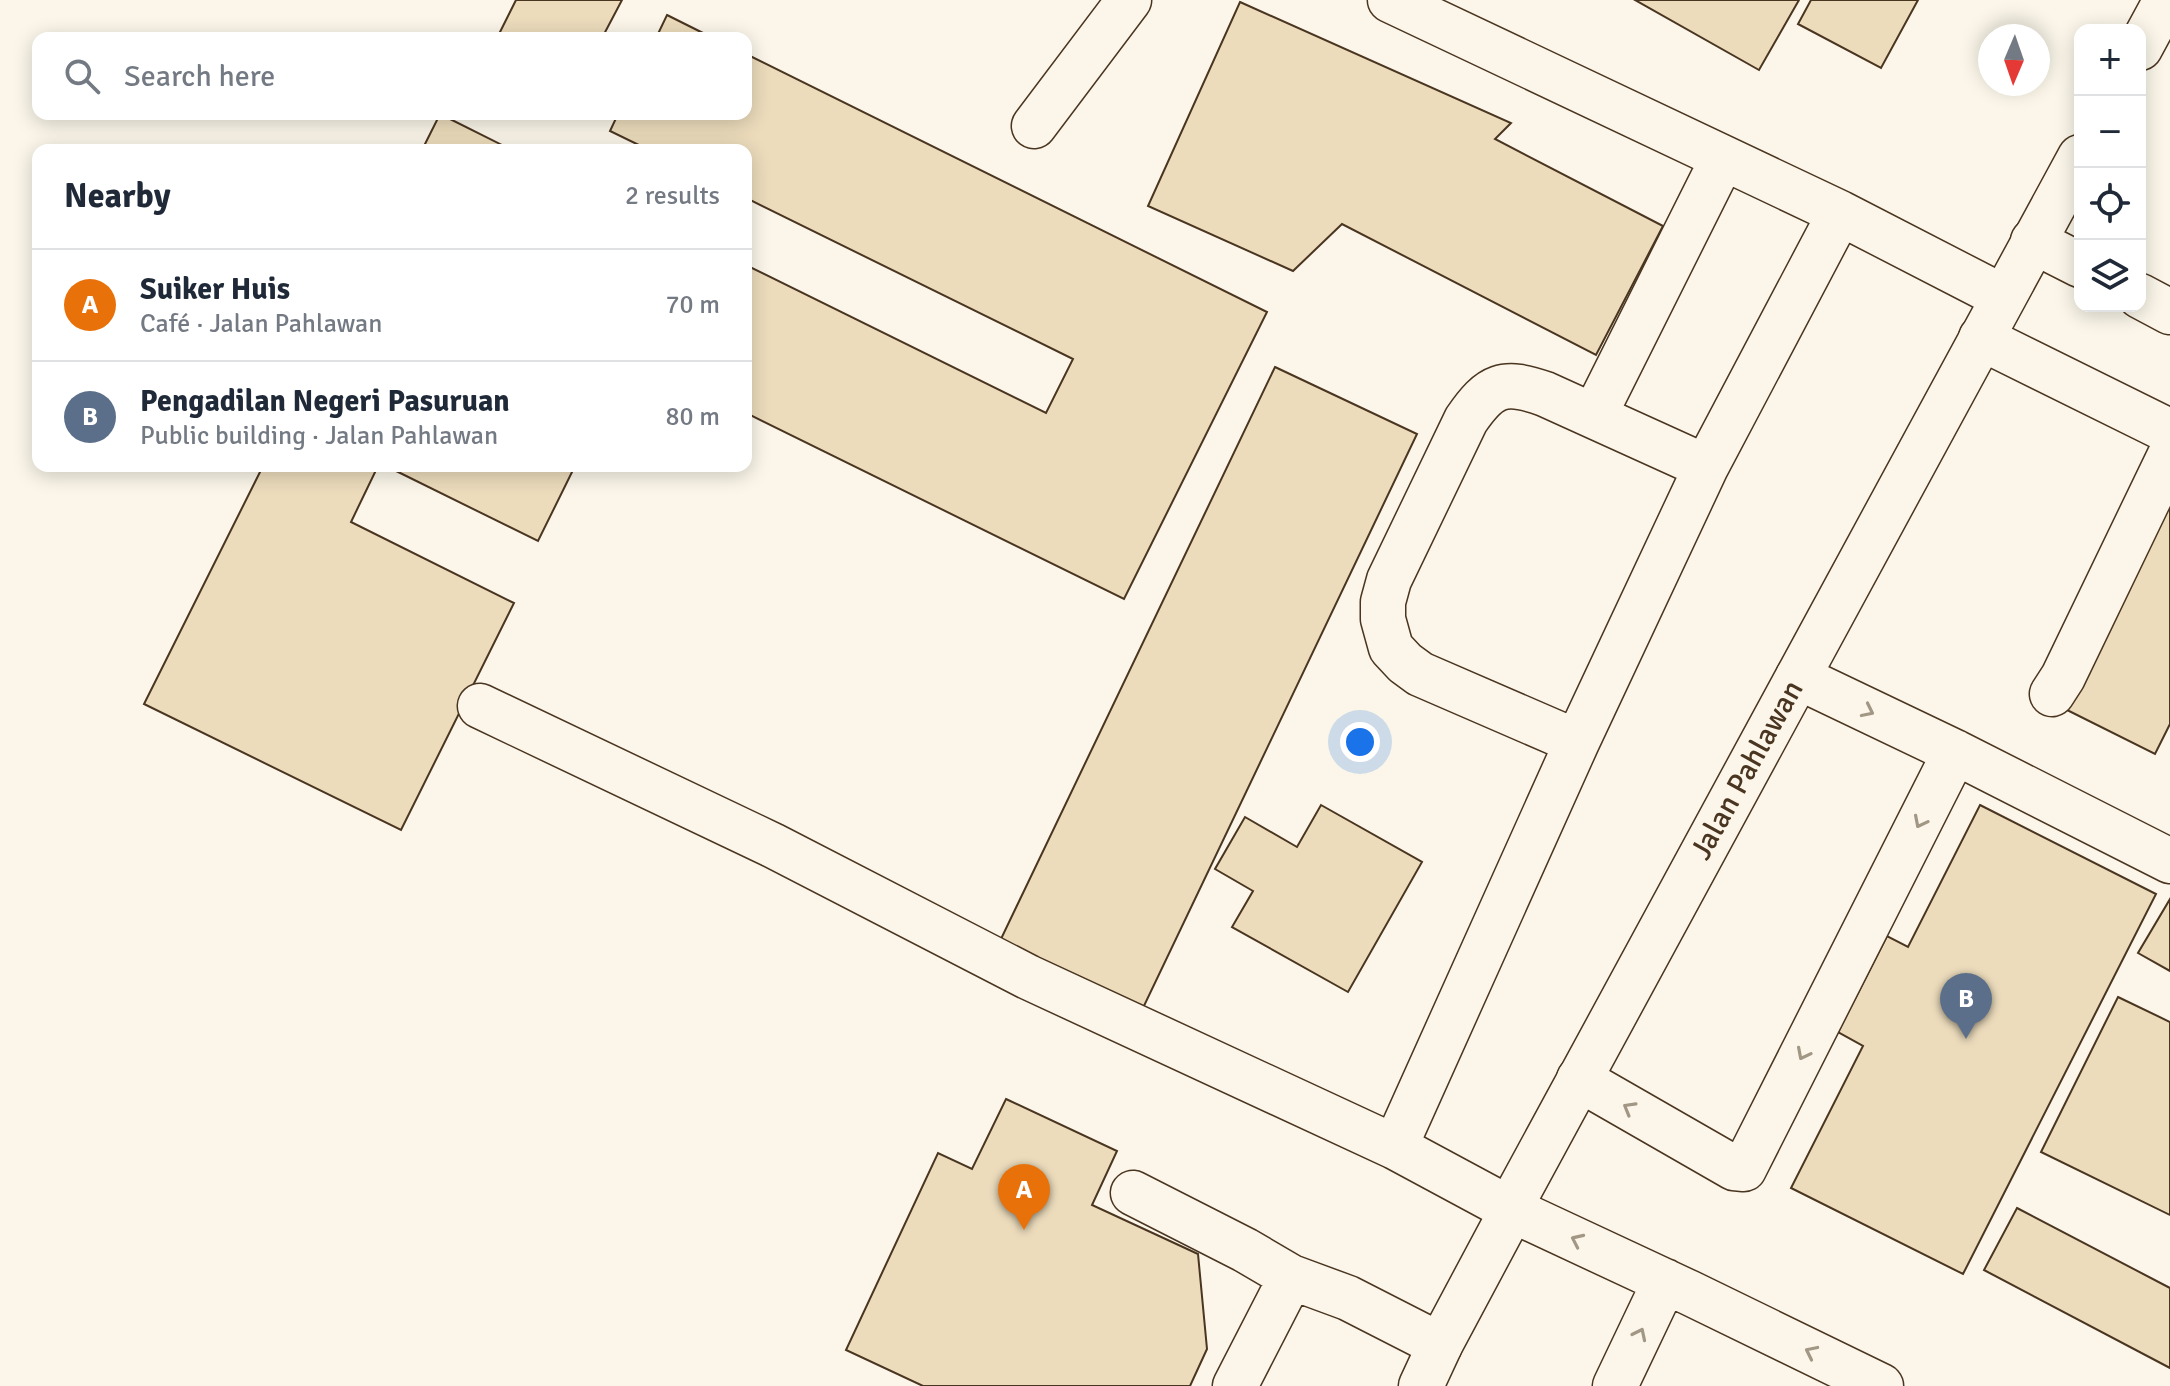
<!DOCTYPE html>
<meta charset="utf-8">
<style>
body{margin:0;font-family:Signika,sans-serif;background:#f6f6f7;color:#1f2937}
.controls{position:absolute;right:24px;top:24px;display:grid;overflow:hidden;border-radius:16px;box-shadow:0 4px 20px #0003}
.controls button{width:72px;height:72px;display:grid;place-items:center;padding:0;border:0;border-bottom:2px solid #e0e1e3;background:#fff;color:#1f2937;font:40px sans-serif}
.compass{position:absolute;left:1978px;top:24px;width:72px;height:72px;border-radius:50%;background:#fff;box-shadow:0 4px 20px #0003;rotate:182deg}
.you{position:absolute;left:1360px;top:742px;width:28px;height:28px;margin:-20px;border:6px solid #fff;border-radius:50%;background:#1a73e8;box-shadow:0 0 0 12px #1a73e833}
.badge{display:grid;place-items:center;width:52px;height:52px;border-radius:50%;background:#db2777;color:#fff;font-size:26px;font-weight:700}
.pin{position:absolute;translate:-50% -66px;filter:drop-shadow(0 2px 4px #0008)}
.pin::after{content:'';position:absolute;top:42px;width:28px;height:24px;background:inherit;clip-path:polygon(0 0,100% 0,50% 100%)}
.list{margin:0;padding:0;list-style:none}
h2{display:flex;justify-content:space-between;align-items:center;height:104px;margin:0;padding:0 32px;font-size:34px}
h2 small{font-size:26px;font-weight:400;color:#747a83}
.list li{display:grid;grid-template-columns:52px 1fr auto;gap:24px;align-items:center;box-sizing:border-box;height:112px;padding:0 32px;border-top:2px solid #e0e1e3}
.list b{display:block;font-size:30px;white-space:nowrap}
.list p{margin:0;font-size:26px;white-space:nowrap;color:#747a83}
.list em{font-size:26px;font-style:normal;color:#747a83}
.icon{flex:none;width:44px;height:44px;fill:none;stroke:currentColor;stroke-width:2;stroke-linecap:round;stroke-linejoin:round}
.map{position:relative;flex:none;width:2170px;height:1386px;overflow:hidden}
.search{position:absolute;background:#fff;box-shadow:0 4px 20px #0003;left:32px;top:32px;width:720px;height:88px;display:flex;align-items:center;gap:20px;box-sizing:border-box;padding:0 28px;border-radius:16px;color:#747a83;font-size:30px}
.panel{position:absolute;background:#fff;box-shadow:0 4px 20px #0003;left:32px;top:144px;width:720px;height:328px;border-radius:16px}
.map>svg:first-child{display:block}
.building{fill:#ecdcbc;stroke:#4a3520;stroke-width:2}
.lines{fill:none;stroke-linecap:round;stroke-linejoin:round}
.minor-casing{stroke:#4a3520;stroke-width:47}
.major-casing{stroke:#4a3520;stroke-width:47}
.minor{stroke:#fbf6e9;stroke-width:44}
.major{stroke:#fbf6e9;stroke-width:44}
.oneway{stroke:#a29684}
.labels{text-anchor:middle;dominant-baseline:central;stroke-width:6;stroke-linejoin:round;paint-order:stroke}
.street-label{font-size:30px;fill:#4a3520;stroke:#fbf6e9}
</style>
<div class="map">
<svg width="2170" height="1386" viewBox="0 0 2170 1386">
<rect width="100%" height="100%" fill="#fbf6e9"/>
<!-- building -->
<path class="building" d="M516,0H622L602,38H497Z
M1635,0H1799L1759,70Z
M1811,0H1918L1881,68L1798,24Z
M1240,2L1511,123L1495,139L1663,226L1596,355L1342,224L1293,271L1148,206Z
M667,15L713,38H656Z
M746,54L1267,312L1124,599L746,413V265L1046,413L1073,359L746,198V150H649L610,131L618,114H746Z
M440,114L512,150H422Z
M1275,367L1417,434L1143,1008L1000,941Z
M263,466H378L351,522L514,603L401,830L144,704Z
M386,466H575L538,541Z
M2170,503V724L2155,754L2065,709Z
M1321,805L1422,862L1348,992L1232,927L1253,891L1215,869L1245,817L1297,847Z
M1980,805L2156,894L1963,1274L1791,1188L1863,1046L1838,1032L1887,936L1908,947Z
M2170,899V971L2138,953Z
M2118,997L2170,1022V1215L2041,1152Z
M1006,1099L1117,1151L1092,1205L1198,1254L1207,1349L1190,1386H923L846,1350L938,1153L972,1169Z
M2017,1208L2170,1288V1368L1984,1270Z"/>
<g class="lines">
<defs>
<path id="minor" d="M1390,0L1840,213L2003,297
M1034,126L1129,0
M2033,241L2080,265
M2140,296L2170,312
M1981,338L2161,427L2170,434
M1594,416L1723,158
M1798,677L1955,752L2170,861
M2052,694L2063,677L2170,455
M480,706L772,845L1028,977L1395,1147L1512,1210L1690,1293L1881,1386
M1577,742L1420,674L1405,663L1391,648L1383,619V602L1389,580L1466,420C1490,385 1503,379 1545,394L1706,467
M1579,1079L1734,1168L1744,1169L1955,752
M1395,1147L1577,742L1706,467L1840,213
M1133,1193L1245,1250L1291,1277L1348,1298L1440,1345
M1235,1386L1291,1277
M1615,1386L1665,1281"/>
<path id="major" d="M2140,48L2166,0
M1421,1386L1440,1345L1512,1210L1520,1189L2080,157"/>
</defs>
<!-- minor casing -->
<use href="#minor" class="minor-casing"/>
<!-- major casing -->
<use href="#major" class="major-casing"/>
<!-- minor -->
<use href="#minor" class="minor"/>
<!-- major -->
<use href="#major" class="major"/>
</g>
<!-- one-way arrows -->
<defs><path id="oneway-chevron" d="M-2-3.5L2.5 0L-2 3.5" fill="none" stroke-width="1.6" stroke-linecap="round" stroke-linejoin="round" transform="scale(2)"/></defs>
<g class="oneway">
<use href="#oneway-chevron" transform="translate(1868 711) rotate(26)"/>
<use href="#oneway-chevron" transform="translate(1920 822) rotate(117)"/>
<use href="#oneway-chevron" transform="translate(1803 1054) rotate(117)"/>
<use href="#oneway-chevron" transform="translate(1629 1108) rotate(-150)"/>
<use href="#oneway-chevron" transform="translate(1577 1240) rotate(-155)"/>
<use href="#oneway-chevron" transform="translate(1640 1334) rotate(-64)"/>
<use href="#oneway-chevron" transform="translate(1811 1352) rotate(-154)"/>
</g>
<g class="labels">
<!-- street labels -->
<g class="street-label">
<text transform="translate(1747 770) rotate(-61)">Jalan Pahlawan</text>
</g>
</g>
</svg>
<div class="controls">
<button>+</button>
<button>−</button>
<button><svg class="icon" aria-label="locate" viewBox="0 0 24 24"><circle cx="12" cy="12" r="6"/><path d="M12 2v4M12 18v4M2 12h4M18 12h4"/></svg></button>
<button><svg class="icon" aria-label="layers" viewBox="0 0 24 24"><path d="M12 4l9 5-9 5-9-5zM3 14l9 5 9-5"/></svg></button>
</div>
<svg class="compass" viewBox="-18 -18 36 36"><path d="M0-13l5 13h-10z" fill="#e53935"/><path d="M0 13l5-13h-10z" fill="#747a83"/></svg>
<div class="you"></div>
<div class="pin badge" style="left:1024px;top:1230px;background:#e8710a">A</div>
<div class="pin badge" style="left:1966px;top:1039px;background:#5c6f8a">B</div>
<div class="search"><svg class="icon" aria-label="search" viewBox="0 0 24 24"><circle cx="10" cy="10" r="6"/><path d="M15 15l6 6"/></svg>Search here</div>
<section class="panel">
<h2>Nearby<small>2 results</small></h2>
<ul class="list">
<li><span class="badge" style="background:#e8710a">A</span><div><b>Suiker Huis</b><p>Café · Jalan Pahlawan</p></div><em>70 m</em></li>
<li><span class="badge" style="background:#5c6f8a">B</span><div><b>Pengadilan Negeri Pasuruan</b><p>Public building · Jalan Pahlawan</p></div><em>80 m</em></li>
</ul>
</section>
</div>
